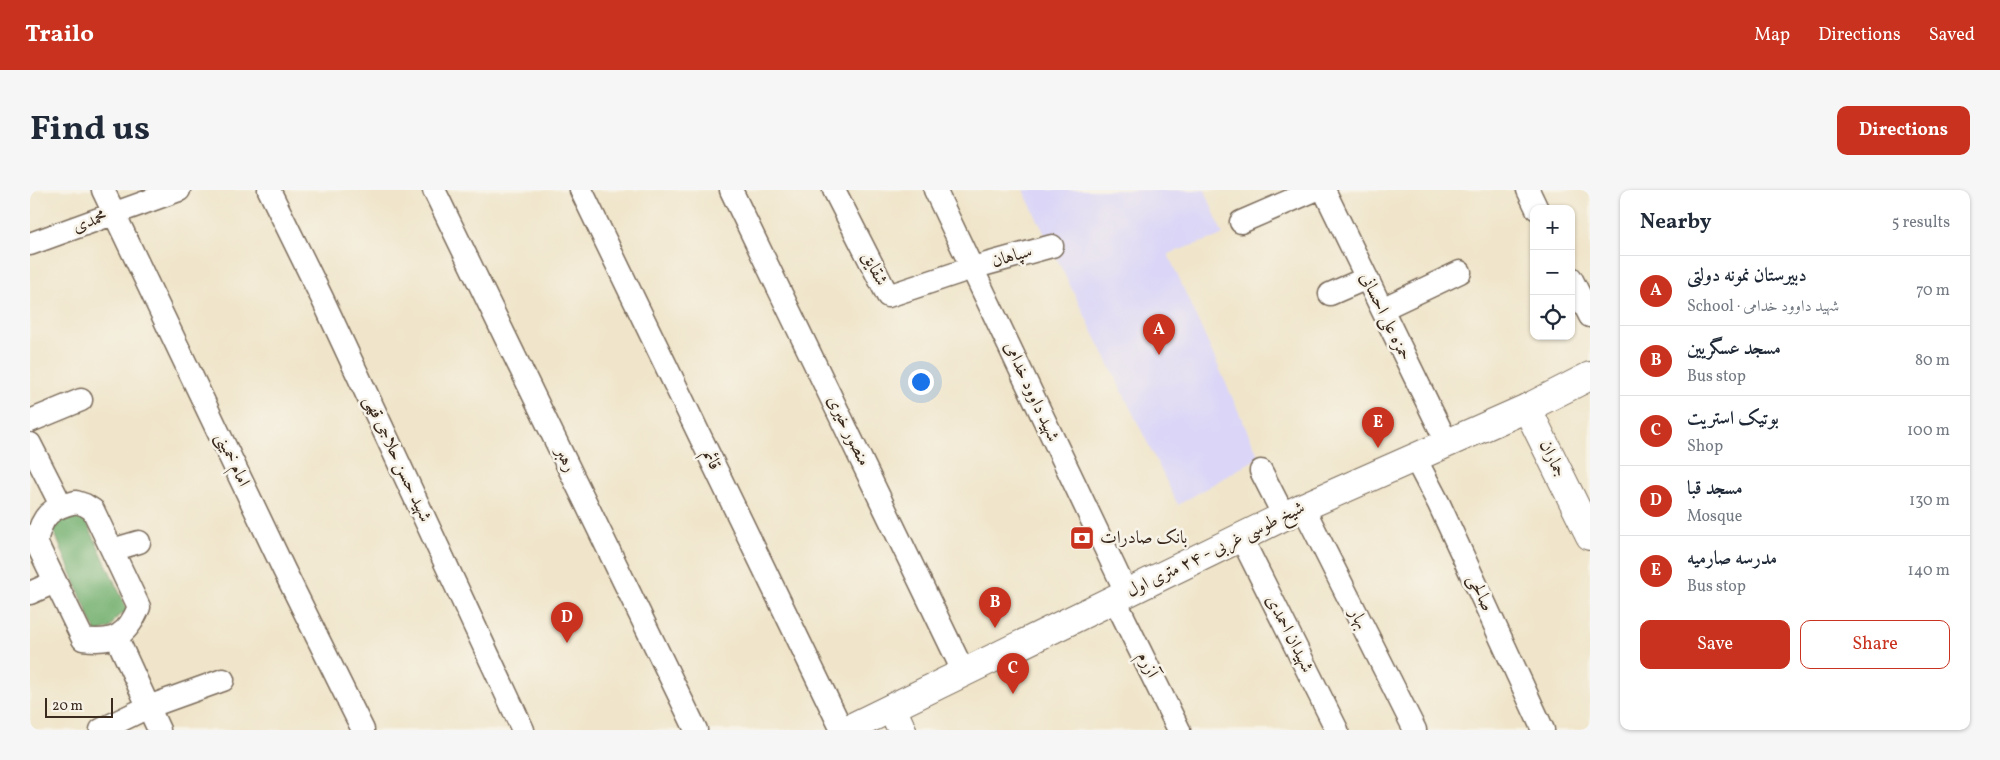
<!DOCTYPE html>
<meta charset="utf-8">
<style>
body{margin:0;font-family:Vollkorn,Amiri,serif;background:#f6f6f7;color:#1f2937}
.controls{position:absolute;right:15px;top:15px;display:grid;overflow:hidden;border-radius:10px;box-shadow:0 1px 4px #0004}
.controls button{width:45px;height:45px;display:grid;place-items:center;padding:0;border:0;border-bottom:1px solid #e0e1e3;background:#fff;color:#1f2937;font:25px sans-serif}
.scale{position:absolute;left:15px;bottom:12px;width:68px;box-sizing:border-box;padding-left:5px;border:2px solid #3b2a1e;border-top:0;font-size:14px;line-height:18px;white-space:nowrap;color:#3b2a1e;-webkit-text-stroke:4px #f7f3e8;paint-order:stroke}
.you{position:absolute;left:890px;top:191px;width:18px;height:18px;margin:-12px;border:4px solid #fff;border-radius:50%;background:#1a73e8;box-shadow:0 0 0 8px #1a73e833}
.badge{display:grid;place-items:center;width:32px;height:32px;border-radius:50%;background:#c8321e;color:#fff;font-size:16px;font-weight:700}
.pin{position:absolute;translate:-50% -41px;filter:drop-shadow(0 1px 2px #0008)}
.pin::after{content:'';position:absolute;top:26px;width:18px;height:15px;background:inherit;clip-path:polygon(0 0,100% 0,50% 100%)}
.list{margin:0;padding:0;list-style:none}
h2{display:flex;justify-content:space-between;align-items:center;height:65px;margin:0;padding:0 20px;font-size:21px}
h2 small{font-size:16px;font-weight:400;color:#747a83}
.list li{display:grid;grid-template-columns:32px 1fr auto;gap:15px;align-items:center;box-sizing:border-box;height:70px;padding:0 20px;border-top:1px solid #e0e1e3}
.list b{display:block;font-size:19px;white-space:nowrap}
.list p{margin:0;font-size:16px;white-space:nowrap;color:#747a83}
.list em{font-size:16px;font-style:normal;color:#747a83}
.actions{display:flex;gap:10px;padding:15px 20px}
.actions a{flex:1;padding:11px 0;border:1px solid #c8321e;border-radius:10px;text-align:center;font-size:18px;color:#c8321e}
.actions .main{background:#c8321e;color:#fff}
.icon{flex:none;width:28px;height:28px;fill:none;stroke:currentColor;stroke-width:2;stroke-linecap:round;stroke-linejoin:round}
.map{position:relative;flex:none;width:1560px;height:540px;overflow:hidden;border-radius:10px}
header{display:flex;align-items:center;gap:30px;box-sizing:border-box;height:70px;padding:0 25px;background:#c8321e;color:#fff}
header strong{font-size:24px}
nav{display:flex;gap:28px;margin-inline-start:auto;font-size:18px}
.intro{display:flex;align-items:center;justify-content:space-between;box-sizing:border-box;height:120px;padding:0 30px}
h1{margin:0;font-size:35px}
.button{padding:12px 22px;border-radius:10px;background:#c8321e;color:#fff;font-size:18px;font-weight:700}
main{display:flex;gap:30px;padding:0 30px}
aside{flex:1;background:#fff;border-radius:10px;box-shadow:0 1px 4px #0004}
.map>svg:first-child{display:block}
.built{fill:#dbd6f7}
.forest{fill:#74b171;stroke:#586e48}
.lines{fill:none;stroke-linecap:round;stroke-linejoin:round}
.minor-casing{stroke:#7a6b5a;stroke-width:25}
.tertiary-casing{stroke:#7a6b5a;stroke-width:30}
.secondary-casing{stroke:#7a6b5a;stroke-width:30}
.minor{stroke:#fff;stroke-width:22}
.tertiary{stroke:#fff;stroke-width:28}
.secondary{stroke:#fff;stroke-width:28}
.labels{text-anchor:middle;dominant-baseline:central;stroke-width:5;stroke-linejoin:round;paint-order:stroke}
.street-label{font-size:18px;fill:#3b2a1e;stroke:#f7f3e8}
.poi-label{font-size:18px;fill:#3b2a1e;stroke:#f7f3e8;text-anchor:start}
</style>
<header>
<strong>Trailo</strong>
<nav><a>Map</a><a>Directions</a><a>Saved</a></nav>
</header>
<div class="intro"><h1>Find us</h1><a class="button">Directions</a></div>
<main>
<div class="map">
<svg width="1560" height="540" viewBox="0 0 1560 540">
<rect width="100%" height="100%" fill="#f7f3e8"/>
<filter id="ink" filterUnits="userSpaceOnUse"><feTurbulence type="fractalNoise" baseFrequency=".02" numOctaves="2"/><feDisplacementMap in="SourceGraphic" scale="10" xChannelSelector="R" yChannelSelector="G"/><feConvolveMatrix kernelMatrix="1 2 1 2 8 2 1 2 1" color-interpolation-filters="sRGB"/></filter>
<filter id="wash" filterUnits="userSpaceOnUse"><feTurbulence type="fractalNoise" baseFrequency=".0096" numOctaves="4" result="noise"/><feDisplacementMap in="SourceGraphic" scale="20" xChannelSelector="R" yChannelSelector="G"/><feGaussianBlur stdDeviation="1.12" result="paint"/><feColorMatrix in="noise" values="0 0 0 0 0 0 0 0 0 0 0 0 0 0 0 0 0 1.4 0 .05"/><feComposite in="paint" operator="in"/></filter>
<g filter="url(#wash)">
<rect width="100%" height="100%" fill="#f0e5ca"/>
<!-- built -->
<path class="built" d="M993,0H1175L1193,45L1138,64L1229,267L1148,315Z"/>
<!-- forest -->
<path class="forest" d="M41,322H52L98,421L87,427L80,438L66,443L21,334Z"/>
</g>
<g filter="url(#ink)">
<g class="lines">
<defs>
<path id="minor" d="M73,0L254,380L333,540
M239,0L292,108L493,540
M404,0L666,540
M551,0L812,540
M701,0L934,483
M804,0L858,106L942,78L1022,56
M905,0L1097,404
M1294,0L1417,253
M1498,0L1507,19
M1211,32L1285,0
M0,54L149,0
M1541,88L1560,126
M1300,104L1337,88
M1352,119L1430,82
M0,231L51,210
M0,254L31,315
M1385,268L1409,314L1513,540
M1231,281L1254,326
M46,312L55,315L63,320L109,417C97,446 84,453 53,449L6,352C12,325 20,318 46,312Z
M1273,317L1385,540
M1211,347L1307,540
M82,360L109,352
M0,403L25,392
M1085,410L1149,540
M87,448L129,540
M71,540L118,517L193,490"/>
<path id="tertiary" d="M1497,218L1560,346
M862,518L872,540"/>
<path id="secondary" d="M816,540L1273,317L1497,218L1560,186"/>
</defs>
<!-- minor casing -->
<use href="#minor" class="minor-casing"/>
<!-- tertiary casing -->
<use href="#tertiary" class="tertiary-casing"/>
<!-- secondary casing -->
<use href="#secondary" class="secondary-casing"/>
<!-- minor -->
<use href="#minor" class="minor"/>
<!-- tertiary -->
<use href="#tertiary" class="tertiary"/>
<!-- secondary -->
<use href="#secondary" class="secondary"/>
</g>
</g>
<!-- icons -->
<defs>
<symbol id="bank-square" viewBox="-11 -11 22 22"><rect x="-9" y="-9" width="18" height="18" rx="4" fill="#c8321e" stroke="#f7f3e8"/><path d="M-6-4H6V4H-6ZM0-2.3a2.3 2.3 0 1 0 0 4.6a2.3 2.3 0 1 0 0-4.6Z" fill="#fff"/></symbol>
</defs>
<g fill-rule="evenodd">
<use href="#bank-square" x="1038" y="334" width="28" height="28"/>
</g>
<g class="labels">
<!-- street labels -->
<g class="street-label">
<text transform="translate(60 32) rotate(-20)">محمدی</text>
<text transform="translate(982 67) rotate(-16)">سپاهان</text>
<text transform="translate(844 79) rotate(63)">شقایق</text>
<text transform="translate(1355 127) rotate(64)">حمزه علی احسانی</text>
<text transform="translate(1001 202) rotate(65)">شهید داوود خدامی</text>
<text transform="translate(818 241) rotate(64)">منصور خیری</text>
<text transform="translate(367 269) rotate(65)">شهید حسن حلاجی قهی</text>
<text transform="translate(1522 269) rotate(64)">جماران</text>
<text transform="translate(202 270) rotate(65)">امام خمینی</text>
<text transform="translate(535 270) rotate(64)">رهبر</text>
<text transform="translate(681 270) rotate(64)">قائم</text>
<text transform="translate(1186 360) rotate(-26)">شیخ طوسی غربی - ۲۴ متری اول</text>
<text transform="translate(1450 403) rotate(65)">صالحی</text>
<text transform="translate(1328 429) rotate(63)">بهار</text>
<text transform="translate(1259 444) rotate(63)">شهیدان احمدی</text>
<text transform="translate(1117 475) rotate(64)">آزرم</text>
</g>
<!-- poi labels -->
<g class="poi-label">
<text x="1070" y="348">بانک صادرات</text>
</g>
</g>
</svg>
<div class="controls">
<button>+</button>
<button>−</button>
<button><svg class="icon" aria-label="locate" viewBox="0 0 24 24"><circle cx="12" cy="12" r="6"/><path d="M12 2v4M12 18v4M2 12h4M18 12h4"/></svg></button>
</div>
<div class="scale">20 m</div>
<div class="you"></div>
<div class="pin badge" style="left:1129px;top:165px">A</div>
<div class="pin badge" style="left:965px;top:438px">B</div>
<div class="pin badge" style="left:983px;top:504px">C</div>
<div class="pin badge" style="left:537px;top:453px">D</div>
<div class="pin badge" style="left:1348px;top:258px">E</div>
</div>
<aside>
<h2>Nearby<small>5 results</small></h2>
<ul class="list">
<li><span class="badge">A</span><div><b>دبیرستان نمونه دولتی</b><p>School · شهید داوود خدامی</p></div><em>70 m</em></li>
<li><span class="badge">B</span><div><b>مسجد عسگریین</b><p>Bus stop</p></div><em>80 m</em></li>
<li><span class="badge">C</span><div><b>بوتیک استریت</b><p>Shop</p></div><em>100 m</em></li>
<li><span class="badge">D</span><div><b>مسجد قبا</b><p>Mosque</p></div><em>130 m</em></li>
<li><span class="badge">E</span><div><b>مدرسه صارمیه</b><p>Bus stop</p></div><em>140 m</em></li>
</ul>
<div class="actions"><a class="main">Save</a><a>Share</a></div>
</aside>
</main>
